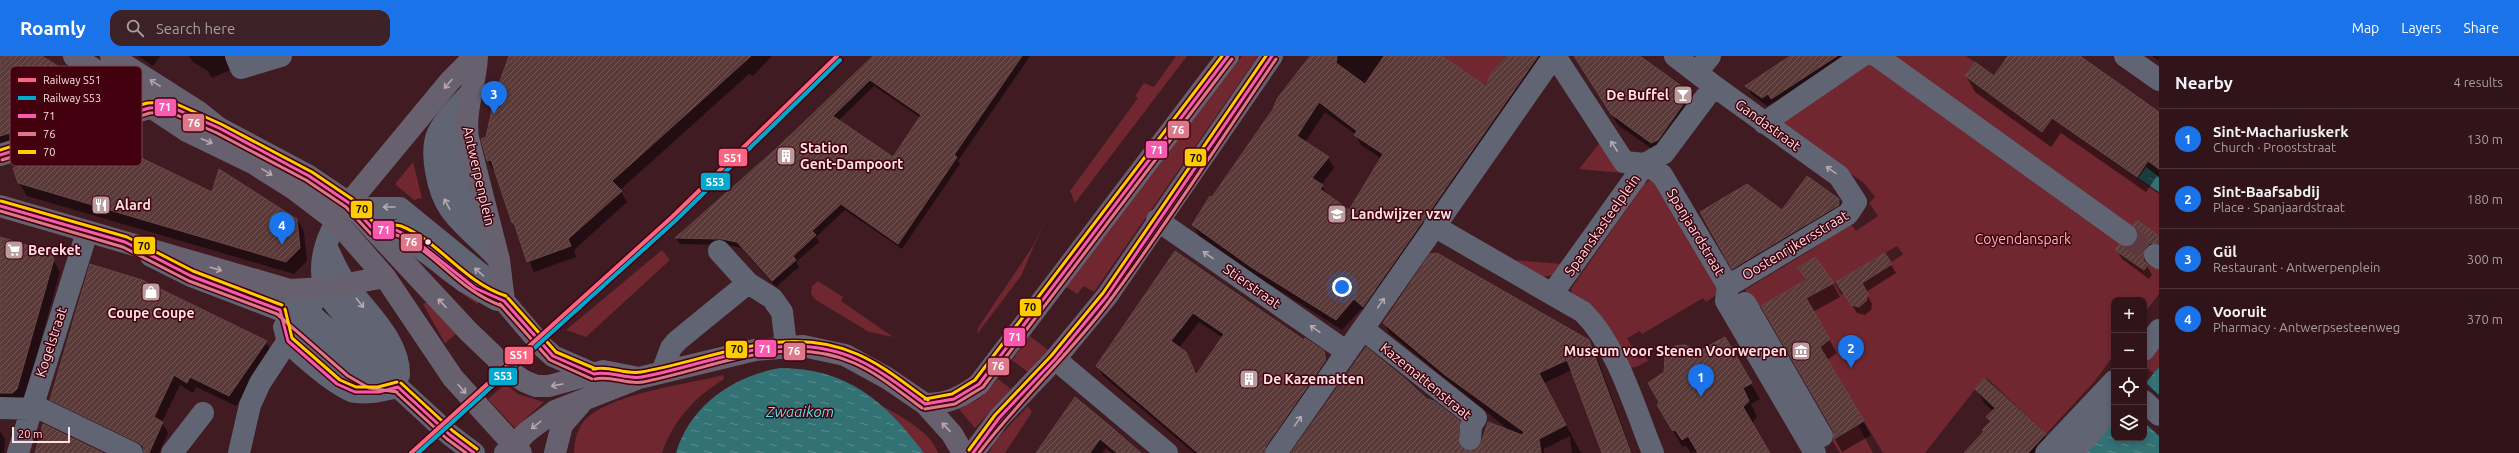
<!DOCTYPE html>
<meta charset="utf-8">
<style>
body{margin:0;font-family:Ubuntu,sans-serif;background:#3c2127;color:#f1f3f6}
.controls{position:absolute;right:12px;bottom:12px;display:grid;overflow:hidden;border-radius:8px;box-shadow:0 2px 6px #0003}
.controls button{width:36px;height:36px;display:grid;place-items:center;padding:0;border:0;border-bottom:1px solid #4b3339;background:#30141a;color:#f1f3f6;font:20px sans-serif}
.scale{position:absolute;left:12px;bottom:10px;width:58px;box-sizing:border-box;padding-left:4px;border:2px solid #fce1e2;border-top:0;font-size:11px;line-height:14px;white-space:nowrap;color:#fce1e2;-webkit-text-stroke:3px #43000e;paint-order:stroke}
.you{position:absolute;left:1342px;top:231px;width:14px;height:14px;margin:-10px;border:3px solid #fff;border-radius:50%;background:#1a73e8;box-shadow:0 0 0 6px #1a73e833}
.badge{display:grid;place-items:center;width:26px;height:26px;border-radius:50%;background:#1a73e8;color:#fff;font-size:13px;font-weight:700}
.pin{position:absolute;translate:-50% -33px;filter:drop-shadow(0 1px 2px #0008)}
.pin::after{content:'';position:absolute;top:21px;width:14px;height:12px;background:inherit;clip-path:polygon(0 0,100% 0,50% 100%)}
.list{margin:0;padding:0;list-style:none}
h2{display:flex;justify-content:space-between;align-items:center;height:52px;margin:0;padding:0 16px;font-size:17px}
h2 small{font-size:13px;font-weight:400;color:#a89ea2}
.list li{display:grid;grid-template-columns:26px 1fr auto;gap:12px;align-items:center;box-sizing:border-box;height:60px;padding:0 16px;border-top:1px solid #4b3339}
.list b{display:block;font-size:15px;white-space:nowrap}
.list p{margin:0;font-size:13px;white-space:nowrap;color:#a89ea2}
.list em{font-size:13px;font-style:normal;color:#a89ea2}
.icon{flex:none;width:22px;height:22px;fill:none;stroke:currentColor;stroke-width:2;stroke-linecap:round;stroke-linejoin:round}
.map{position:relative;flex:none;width:2159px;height:397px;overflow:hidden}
header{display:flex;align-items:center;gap:24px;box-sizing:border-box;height:56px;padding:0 20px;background:#1a73e8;color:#fff}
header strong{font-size:19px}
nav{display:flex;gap:22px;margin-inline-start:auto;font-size:14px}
.search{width:280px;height:36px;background:#3c2127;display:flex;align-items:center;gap:10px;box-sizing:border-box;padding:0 14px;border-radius:12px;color:#a89ea2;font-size:15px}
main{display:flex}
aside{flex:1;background:#30141a}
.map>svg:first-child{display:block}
.green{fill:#702730;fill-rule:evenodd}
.water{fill:url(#water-ripples)}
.pier{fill:#401b22}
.shadow{fill:#0007;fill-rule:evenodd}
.building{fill:url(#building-hatch);stroke:#654747;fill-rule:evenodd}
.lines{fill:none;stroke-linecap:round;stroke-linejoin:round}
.minor-tunnel{stroke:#5c393f;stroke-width:22;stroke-dasharray:22 11;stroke-linecap:butt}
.minor{stroke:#606473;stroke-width:22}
.major{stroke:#67616f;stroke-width:22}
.bus-1-casing{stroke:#43000e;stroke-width:6}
.bus-2-casing{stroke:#43000e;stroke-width:6}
.bus-3-casing{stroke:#43000e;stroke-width:6}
.bus-1{stroke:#f85ab0;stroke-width:3}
.bus-2{stroke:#dc788a;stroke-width:3}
.bus-3{stroke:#fc0;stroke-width:3}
.rail-1-casing{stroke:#43000e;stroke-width:7}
.rail-2-casing{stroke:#43000e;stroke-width:7}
.rail-1{stroke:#fa6682;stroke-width:4}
.rail-2{stroke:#00a9ce;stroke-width:4}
.oneway{stroke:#b9a7ae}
.oneway2{stroke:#b6a9b0}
.bus-dot{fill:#fce1e2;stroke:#43000e;stroke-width:1.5}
.labels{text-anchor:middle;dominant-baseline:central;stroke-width:3;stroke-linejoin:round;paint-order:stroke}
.poi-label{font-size:14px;font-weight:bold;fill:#fce1e2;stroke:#43000e;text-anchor:start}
.street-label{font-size:14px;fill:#fce1e2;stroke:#43000e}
.park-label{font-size:14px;fill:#efbbbc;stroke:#43000e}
.water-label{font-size:15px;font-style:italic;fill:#55e3e6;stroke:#43000e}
.key{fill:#43000e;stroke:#7a444e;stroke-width:1}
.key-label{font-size:11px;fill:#fce1e2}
.line-badge{stroke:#43000e;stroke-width:1.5}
.badge-label{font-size:11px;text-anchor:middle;font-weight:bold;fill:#fff}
.pale-badge-label{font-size:11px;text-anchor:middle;font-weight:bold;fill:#111}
</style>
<header>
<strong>Roamly</strong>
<div class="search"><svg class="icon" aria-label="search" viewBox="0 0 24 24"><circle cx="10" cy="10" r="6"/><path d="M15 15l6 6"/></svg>Search here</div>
<nav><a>Map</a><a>Layers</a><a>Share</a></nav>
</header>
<main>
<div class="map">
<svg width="2159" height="397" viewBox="0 0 2159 397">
<defs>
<pattern id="water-ripples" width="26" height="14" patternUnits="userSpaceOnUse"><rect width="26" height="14" fill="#327174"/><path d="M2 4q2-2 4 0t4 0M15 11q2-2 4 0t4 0" fill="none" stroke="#5b8c8e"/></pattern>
<pattern id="building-hatch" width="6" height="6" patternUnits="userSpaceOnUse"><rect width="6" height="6" fill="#593a38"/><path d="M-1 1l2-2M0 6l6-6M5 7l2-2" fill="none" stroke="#725654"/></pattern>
</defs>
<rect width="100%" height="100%" fill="#401b22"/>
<!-- green -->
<path class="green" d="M1176,0H1187L1075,147L1070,135L1138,42L1135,40L1144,27L1154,31Z
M1242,0H1258L1094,236L1084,230L1077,238L1066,231Z
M1442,0H1506L1492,16L1466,57Z
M1870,0H1966L1975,6L1965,21L2042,76L2052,62L2159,138V238L2144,258V244H2114V299L2094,326L2046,378L1989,324L1984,322L1925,397H1883L1819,290L1830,283L1821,267H1819L1788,235L1756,253L1745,234L1811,194L1850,167L1856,175L1878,160L1869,147L1875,141L1864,127L1774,64ZM1897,190L1903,198L1859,229L1868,238L1866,245L1859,251L1851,248L1846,242L1847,236L1841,239L1834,227ZM1815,201L1833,227L1814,238L1798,212Z
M1602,84L1623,117L1579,113Z
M413,106L422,142L414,144L395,128Z
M1651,124L1655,125L1718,232L1716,239L1706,246L1703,242L1642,278L1640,275L1627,282L1639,303L1645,300L1648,305L1636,311L1628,312L1573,239L1571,233L1644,128Z
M1047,160L1021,220L977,278L978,272L1033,190Z
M412,192L479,246L477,248L440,222Z
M662,194L670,204L586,281L566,274Z
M1513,204L1562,208L1553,219L1543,221Z
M818,225L843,241L841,245L893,281L869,276L816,244L811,238L812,230Z
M427,246L456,278L445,287L423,248Z
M1030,280L1048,294L1028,316L1012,304Z
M2159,289V311L2154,318L2144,309Z
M723,319L724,323C694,342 674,363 662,397H574C574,385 578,369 588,361C616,337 687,328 723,319Z
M998,323L1011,333L975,372L959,353L979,343Z
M505,328L518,338L544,346L515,372L488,343Z
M879,348C898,359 931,375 938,397H924Z
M1028,350L1032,356L1005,397H989L995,385Z
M1858,369L1873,397H1840L1832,384Z"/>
<!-- water -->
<path class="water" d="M2146,111L2159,121V136L2138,122Z
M2159,311V397H2081L2114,361V382H2144V329Z
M780,312C847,312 885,345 924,397H676C690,349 734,320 780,312Z"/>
<!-- pier -->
<path class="pier" d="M2146,327L2159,339V380L2144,366Z"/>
<!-- shadow -->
<path class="shadow" d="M0,0H40L77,24L82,33L91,63L0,90Z
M138,0H160L153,10Z
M189,0H227L230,14L212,22L208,15L193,6Z
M511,0H772L753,20L749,18L620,134L627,146L574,194L576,201L534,216L513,167L496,115L494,116L488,105L487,82Z
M874,0H1030L958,105L960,108L902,193L845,154L816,181L819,186L796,206L799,211L776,231L741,192L727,189L680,188L676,182L778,92ZM874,30L921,62L893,103L838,65Z
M1309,0H1440L1485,31L1509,0H1552L1370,260L1361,253L1342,274L1258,221L1199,180L1193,169ZM1325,56L1355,78L1361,89L1382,103L1349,155L1329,141L1321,129L1334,112L1328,101L1305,86Z
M1574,0H1638L1691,37L1697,48L1658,97L1618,69Z
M1792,0H1853L1777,51L1774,46L1767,50L1751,38L1747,30Z
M2009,0H2079L2159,58V122L2157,120L2146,136L2061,77L2051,91L1975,36L1966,20L1994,21Z
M2152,0H2159V5Z
M127,74L134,87L138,102L213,137L297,163L304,176L307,205L294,218L27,140L19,127Z
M1839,144L1844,153L1738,221L1701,157L1782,156Z
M2159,181V196L2149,201L2148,212L2152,219L2149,223L2122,203L2117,194Z
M0,182L49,197L60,216L24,345L0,348Z
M1175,196L1304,285L1323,296L1329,306L1273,397H1194L1103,320L1098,310ZM1199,266L1223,282L1197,320L1185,296L1179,292Z
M1885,198L1896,217L1866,236L1872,248L1871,254L1865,259L1857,257L1842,235Z
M1799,213L1833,228L1840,241L1813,256L1837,297L1827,304L1871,379L1842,396L1835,383L1834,373L1762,250L1806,225Z
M141,225L266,286L272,297L236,350L196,331L193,337L180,329L162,366L168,377L159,397H145L57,354L51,343Z
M1384,267L1589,285L1595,295L1632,397H1603L1572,314L1544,327L1581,397H1572L1570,380L1544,393V397H1473L1481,390L1488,367L1510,375L1389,277Z
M1724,282L1760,343L1751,348L1757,361L1752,367L1769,397L1698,395L1691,397L1686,390H1682L1667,365L1699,297Z
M1976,333L2045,379L2054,394L2051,397H1965L1991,366L1988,361L1993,355L1985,348Z
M1075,342L1140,397H1112L1106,392L1102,397H1038Z
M1426,344L1459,366L1465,376L1464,396L1293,397Z
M0,375L5,383L4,397H0Z"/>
<!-- building -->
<path class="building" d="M0,0H42L78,23L87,54L0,80Z
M509,0H751L612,125L622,135L568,183L571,190L527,206L514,167H512L491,104L487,105L481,83L486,81L496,36Z
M873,0H1022L954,99L957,101L898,188L841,148L812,175L816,179L793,200L796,204L772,225L737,186L722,183L675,182L777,92ZM870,24L921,59L893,101L833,60Z
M1310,0H1337L1336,7L1365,28L1384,0H1442L1485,30L1492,16L1507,0H1538L1363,251L1354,243L1336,264L1251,211L1192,169L1210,140L1212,141L1273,53L1277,43ZM1319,46L1357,75L1354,79L1383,98L1349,154L1320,133L1323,129L1312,122L1329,101L1297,80Z
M1574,0H1640L1691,37L1658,84L1651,87L1611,58Z
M1790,0H1837L1771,43L1768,38L1762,42L1745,30Z
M2008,0H2080L2159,56V113L2148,105L2137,121L2052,62L2042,76L1965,20L1975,6L1994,20Z
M127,73L135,99L212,136L219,113L297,163L300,192L286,206L18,127L13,112Z
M1807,120L1839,143V149L1732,213L1700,156L1747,128L1782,154Z
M2137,164L2159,180V188L2150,187L2145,192L2143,204L2148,209L2144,214L2115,194L2119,189L2125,191L2136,187L2138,180L2133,169Z
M0,181L50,196L54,203L17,333L12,337H0Z
M1175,195L1304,284L1305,282L1324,295L1326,304L1266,390L1264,397H1198L1096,310ZM1193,257L1224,278L1196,319L1186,296L1171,285Z
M1437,197L1589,284L1631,397H1602L1567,304L1539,317L1566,369L1539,383L1541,397H1291L1366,291L1403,321L1427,343L1434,345L1460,365L1458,382L1463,393L1469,395L1480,390L1488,366L1522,379L1524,376L1445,319L1383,267L1430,198Z
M1885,197L1892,208L1862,227L1868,238L1866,245L1859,251L1851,249L1836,226Z
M1815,201L1834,227L1806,242L1830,283L1820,291L1864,365L1834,383L1833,374L1761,250L1806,224L1798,212Z
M90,208L142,224L267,285L229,340L190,321L187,327L174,319L154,361L163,366L149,397H144L143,390L137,386L50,344Z
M1725,281L1752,327L1743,332L1749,345L1743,351L1770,397H1698L1688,380L1682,384L1676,375L1672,374L1657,349L1659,346L1648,327L1664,316L1665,300L1674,290L1685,289L1699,295Z
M1984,322L2046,378L2028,397H1964L1984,375L1982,374L1991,365L1986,361L1995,352L1975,333Z
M1075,341L1110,370L1141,397H1117L1100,383L1090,397H1036Z
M43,368L103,397H35Z"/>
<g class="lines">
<!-- minor-tunnel -->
<path class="minor-tunnel" d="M2126,179L2155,199"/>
<!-- minor -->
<path class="minor" d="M236,0L241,12L281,0
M1555,0L1624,106L1645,108L1662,119L1728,230L1726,245L1815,397
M1675,0L1714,30L1839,120L1856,146L1848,158L1728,230
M1877,0L2126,179
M2125,0L2159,24
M1697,16L1710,0
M471,36C460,49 445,62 438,77C429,96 438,136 450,153C462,171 484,186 499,204
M454,57C448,91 457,141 472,172
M1764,67L1862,0
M346,151C330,173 317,202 324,231C328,245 365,281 376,295C383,303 388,314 394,323
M359,157L371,152H400L493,228L504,245
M1157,164L1347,296
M1434,170L1583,256C1618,291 1634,351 1653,397
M374,174L398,175L465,226L497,244
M326,190C332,202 338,217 346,228C365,255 400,284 399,319
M719,195L748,227L772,242L782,256L786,290
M2155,199L2159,202
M151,200L191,220L280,254L307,255L367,309L398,331L450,379L474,397
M1552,238L1645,108L1664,97L1714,30
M1739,250L1745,247L1822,380
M287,261C313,284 348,324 383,329
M284,271C286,276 286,283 289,286C298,298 342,334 355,336C370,338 384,334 398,331
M1363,273L1476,362L1471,370L1470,383
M2144,294L2159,274
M1055,303L1167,397
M662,316L671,292L677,285L748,227
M2144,345L2159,359
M0,352L41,353L132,397
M18,397L87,176
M172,397L203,357
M239,397L250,349L260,327L314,245
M1276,397L1554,0
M2046,397L2114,325
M2072,397L2114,352"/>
<!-- major -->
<path class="major" d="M74,0L187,75L253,107L294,133L336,165L385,221L453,322L521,397
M111,0L199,56L219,72L309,120L349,147L468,275L512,317L524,325L536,330H549L603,315L639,322
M477,0C476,29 464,52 468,82L499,204L504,245L543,291L553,300L594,318
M0,99L149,52L160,51
M349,147L450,25L475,0
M0,150L290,234L325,232L385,221
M925,348C947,348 962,341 979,328L1228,0
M505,397L528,375L555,355L639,322L755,294L803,290L845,299L887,322L925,348L952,378L963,397
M555,397L562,369L582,346
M973,397L999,362L1055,303L1107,240L1272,0"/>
<defs>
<path id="bus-1" d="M0,99L149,52L171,51L219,72L309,120L349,147L374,174H396L412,182L475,232L504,245
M0,150L125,186L191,220L280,254
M504,245L553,300L594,318
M280,254L288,285L337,328L355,336H379L398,331
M594,318C611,314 626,324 642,321C711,308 786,271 856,303C881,314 903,332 925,348
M398,331L450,379L474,397
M925,348L954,343L979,328L1228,0
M973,397L999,362L1055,303L1107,240L1272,0"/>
<path id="bus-2" d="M2,104L150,57L170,56L217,77L306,124L346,151L371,178C380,180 390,177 399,180C438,198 458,234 502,250
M0,155L123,191L189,225L277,258L348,320L369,332L397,336
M500,248L550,304L592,323
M595,323C611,319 627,329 643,326C711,313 785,276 854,307C879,318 900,336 922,352
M395,335L447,383L466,397
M925,353L955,348L983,331L1232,3
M979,397C1020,343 1071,297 1111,243C1169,165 1221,83 1276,3"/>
<path id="bus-3" d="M0,94L147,47L172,46L221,68L312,116L352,143L376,169C384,169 393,168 401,170C439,185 462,225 506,240
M1,145L127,181L193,215L282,249
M508,242L556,296L596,313
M285,253L292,282L340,324L356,331H378L397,326
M593,313C610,309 624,319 641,316C712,304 785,266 857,298C883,309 905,328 928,344
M401,327L453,375L477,393
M925,343L952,338L975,324L1222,0
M969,394L995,359L1051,300L1103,237L1266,0"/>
</defs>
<!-- bus-1 casing -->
<use href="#bus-1" class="bus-1-casing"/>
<!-- bus-2 casing -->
<use href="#bus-2" class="bus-2-casing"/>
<!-- bus-3 casing -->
<use href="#bus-3" class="bus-3-casing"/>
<!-- bus-1 -->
<use href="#bus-1" class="bus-1"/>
<!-- bus-2 -->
<use href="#bus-2" class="bus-2"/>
<!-- bus-3 -->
<use href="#bus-3" class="bus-3"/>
<defs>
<path id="rail-1" d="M411,397L672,161L837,0"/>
<path id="rail-2" d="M418,397L675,165L840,4"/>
</defs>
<!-- rail-1 casing -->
<use href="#rail-1" class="rail-1-casing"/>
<!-- rail-2 casing -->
<use href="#rail-2" class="rail-2-casing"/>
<!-- rail-1 -->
<use href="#rail-1" class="rail-1"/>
<!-- rail-2 -->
<use href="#rail-2" class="rail-2"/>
</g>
<!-- one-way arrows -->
<defs><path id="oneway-shaft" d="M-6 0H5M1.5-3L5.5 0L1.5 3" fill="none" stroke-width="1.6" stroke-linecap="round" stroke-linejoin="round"/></defs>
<g class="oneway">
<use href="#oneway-shaft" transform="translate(155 27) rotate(-148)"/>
<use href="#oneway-shaft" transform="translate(448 28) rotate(130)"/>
<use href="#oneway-shaft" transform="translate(207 85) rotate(23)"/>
<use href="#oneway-shaft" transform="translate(267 116) rotate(32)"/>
<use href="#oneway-shaft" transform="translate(216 213) rotate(16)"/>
<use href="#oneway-shaft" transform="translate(442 247) rotate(-133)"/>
<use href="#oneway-shaft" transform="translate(557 329) rotate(170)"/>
<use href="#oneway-shaft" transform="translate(462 333) rotate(49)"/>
<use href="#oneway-shaft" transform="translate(536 369) rotate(142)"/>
<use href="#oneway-shaft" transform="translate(946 371) rotate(-133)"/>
</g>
<g class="oneway2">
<use href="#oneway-shaft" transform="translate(1614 90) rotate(-123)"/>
<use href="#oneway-shaft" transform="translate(1831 114) rotate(-145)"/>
<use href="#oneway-shaft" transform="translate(447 148) rotate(-118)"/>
<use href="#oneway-shaft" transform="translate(389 151) rotate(180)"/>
<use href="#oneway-shaft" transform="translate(1208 199) rotate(-145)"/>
<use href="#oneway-shaft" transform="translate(479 216) rotate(-139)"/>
<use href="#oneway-shaft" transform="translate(360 247) rotate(52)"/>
<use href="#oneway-shaft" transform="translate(1381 247) rotate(-55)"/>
<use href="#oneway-shaft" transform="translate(1315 273) rotate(-145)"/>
<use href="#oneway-shaft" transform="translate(1298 365) rotate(-55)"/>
</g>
<!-- icons -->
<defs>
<symbol id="bar-square" viewBox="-11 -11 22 22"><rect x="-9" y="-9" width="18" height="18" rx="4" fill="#ba9c9f" stroke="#43000e"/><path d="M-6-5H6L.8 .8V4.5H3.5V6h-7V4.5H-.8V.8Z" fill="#fff"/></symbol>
<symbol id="building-square" viewBox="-11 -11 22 22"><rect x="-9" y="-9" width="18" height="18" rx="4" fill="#ba9c9f" stroke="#43000e"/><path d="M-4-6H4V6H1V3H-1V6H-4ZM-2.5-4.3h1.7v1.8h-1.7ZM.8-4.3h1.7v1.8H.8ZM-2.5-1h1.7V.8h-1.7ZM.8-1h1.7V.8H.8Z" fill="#fff"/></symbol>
<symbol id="restaurant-square" viewBox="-11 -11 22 22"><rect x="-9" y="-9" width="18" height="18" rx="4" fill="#ba9c9f" stroke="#43000e"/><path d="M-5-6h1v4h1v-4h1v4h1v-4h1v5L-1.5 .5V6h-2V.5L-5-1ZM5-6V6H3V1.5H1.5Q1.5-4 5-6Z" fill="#fff"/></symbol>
<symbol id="school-square" viewBox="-11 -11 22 22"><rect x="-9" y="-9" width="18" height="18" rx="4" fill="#ba9c9f" stroke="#43000e"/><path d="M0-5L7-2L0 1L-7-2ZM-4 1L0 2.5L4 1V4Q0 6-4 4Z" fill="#fff"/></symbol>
<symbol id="supermarket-square" viewBox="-11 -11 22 22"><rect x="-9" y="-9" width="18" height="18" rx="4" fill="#ba9c9f" stroke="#43000e"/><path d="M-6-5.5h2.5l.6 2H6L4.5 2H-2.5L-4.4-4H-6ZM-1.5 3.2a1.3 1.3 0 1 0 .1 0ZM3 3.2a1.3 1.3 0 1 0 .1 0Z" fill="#fff"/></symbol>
<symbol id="shop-square" viewBox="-11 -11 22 22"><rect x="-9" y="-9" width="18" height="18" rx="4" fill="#ba9c9f" stroke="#43000e"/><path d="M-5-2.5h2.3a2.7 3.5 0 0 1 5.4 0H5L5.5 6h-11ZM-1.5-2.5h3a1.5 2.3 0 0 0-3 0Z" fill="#fff"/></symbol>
<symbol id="museum-square" viewBox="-11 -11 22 22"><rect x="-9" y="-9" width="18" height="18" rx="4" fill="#ba9c9f" stroke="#43000e"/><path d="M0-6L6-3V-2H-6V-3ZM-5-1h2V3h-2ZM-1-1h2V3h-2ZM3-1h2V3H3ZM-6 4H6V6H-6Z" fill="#fff"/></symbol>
</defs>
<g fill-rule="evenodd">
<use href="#bar-square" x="1672" y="28" width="22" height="22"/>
<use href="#building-square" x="775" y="89" width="22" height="22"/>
<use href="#restaurant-square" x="90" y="138" width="22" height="22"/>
<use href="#school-square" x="1326" y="147" width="22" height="22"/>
<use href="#supermarket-square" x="3" y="183" width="22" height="22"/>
<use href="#shop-square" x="140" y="225" width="22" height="22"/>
<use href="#museum-square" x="1790" y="284" width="22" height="22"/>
<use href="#building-square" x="1238" y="312" width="22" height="22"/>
</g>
<!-- markers -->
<circle class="bus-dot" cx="428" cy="186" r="3.5"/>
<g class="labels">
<!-- poi labels -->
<g class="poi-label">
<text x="1669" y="39" text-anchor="end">De Buffel</text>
<text x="800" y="92">Station<tspan x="800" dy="16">Gent-Dampoort</tspan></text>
<text x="115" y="149">Alard</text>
<text x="1351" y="158">Landwijzer vzw</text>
<text x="28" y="194">Bereket</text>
<text x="151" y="257" text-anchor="middle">Coupe Coupe</text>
<text x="1787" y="295" text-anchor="end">Museum voor Stenen Voorwerpen</text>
<text x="1263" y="323">De Kazematten</text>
</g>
<!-- street labels -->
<g class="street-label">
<text transform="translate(1768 69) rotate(36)">Gandastraat</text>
<text transform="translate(479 120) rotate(77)">Antwerpenplein</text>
<text transform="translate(1602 169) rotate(-55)">Spaanskasteelplein</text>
<text transform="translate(1696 176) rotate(59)">Spanjaardstraat</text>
<text transform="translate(1795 189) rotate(-31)">Oostenrijkersstraat</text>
<text transform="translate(1252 230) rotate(35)">Stierstraat</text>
<text transform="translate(51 286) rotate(-72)">Kogelstraat</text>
<text transform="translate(1426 325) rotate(39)">Kazemattenstraat</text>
</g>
<!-- park labels -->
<g class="park-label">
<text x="2023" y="183">Coyendanspark</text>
</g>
<!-- water labels -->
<g class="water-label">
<text x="800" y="355">Zwaaikom</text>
</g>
</g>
<!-- legend -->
<rect x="10" y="10" width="132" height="100" rx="6" class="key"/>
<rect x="18" y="22" width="18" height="4" fill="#fa6682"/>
<rect x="18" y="40" width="18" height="4" fill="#00a9ce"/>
<rect x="18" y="58" width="18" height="4" fill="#f85ab0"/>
<rect x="18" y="76" width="18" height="4" fill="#dc788a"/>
<rect x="18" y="94" width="18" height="4" fill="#fc0"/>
<g class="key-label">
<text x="43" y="28">Railway S51</text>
<text x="43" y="46">Railway S53</text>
<text x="43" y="64">71</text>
<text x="43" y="82">76</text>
<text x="43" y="100">70</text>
</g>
<g class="line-badge">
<rect x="154" y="42" width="23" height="19" rx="4" fill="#f85ab0"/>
<rect x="182" y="57" width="23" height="19" rx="4" fill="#dc788a"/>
<rect x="1167" y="64" width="23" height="19" rx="4" fill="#dc788a"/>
<rect x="1145" y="84" width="23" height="19" rx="4" fill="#f85ab0"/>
<rect x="718" y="92" width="30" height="19" rx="4" fill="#fa6682"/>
<rect x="1184" y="92" width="23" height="19" rx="4" fill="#fc0"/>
<rect x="700" y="116" width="31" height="19" rx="4" fill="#00a9ce"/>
<rect x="350" y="144" width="23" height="19" rx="4" fill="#fc0"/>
<rect x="372" y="164" width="23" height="20" rx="4" fill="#f85ab0"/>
<rect x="400" y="177" width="23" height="19" rx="4" fill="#dc788a"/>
<rect x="133" y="180" width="23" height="19" rx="4" fill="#fc0"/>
<rect x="1019" y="242" width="23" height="19" rx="4" fill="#fc0"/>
<rect x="1003" y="271" width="23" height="20" rx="4" fill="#f85ab0"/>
<rect x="754" y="283" width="23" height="19" rx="4" fill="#f85ab0"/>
<rect x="725" y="284" width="23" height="19" rx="4" fill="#fc0"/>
<rect x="783" y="286" width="23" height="19" rx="4" fill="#dc788a"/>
<rect x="504" y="290" width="30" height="19" rx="4" fill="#fa6682"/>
<rect x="987" y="301" width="23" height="19" rx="4" fill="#dc788a"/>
<rect x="488" y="311" width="30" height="19" rx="4" fill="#00a9ce"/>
</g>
<g class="badge-label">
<text x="165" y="55">71</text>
<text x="194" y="71">76</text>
<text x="1178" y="78">76</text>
<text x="1157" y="98">71</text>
<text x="733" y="106">S51</text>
<text x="715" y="130">S53</text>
<text x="384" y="178">71</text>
<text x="411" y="190">76</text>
<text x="1015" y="285">71</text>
<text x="765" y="297">71</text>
<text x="794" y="299">76</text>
<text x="519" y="303">S51</text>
<text x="998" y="314">76</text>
<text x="503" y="324">S53</text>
</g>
<g class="pale-badge-label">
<text x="1196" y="106">70</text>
<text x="362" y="157">70</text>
<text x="144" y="194">70</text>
<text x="1030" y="255">70</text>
<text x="737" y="297">70</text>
</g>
</svg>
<div class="controls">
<button>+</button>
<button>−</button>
<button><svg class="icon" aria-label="locate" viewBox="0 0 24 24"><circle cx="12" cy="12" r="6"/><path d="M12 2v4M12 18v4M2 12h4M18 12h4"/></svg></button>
<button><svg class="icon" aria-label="layers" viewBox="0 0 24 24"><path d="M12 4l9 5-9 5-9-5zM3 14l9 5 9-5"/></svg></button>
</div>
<div class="scale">20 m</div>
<div class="you"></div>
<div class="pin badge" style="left:1701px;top:341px">1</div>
<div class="pin badge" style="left:1851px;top:312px">2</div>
<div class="pin badge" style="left:494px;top:58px">3</div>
<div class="pin badge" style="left:282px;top:189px">4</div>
</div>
<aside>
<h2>Nearby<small>4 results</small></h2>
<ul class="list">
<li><span class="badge">1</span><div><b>Sint-Machariuskerk</b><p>Church · Prooststraat</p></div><em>130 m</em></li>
<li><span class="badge">2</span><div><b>Sint-Baafsabdij</b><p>Place · Spanjaardstraat</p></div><em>180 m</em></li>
<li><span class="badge">3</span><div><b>Gül</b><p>Restaurant · Antwerpenplein</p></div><em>300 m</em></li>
<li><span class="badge">4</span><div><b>Vooruit</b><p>Pharmacy · Antwerpsesteenweg</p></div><em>370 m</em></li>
</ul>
</aside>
</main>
